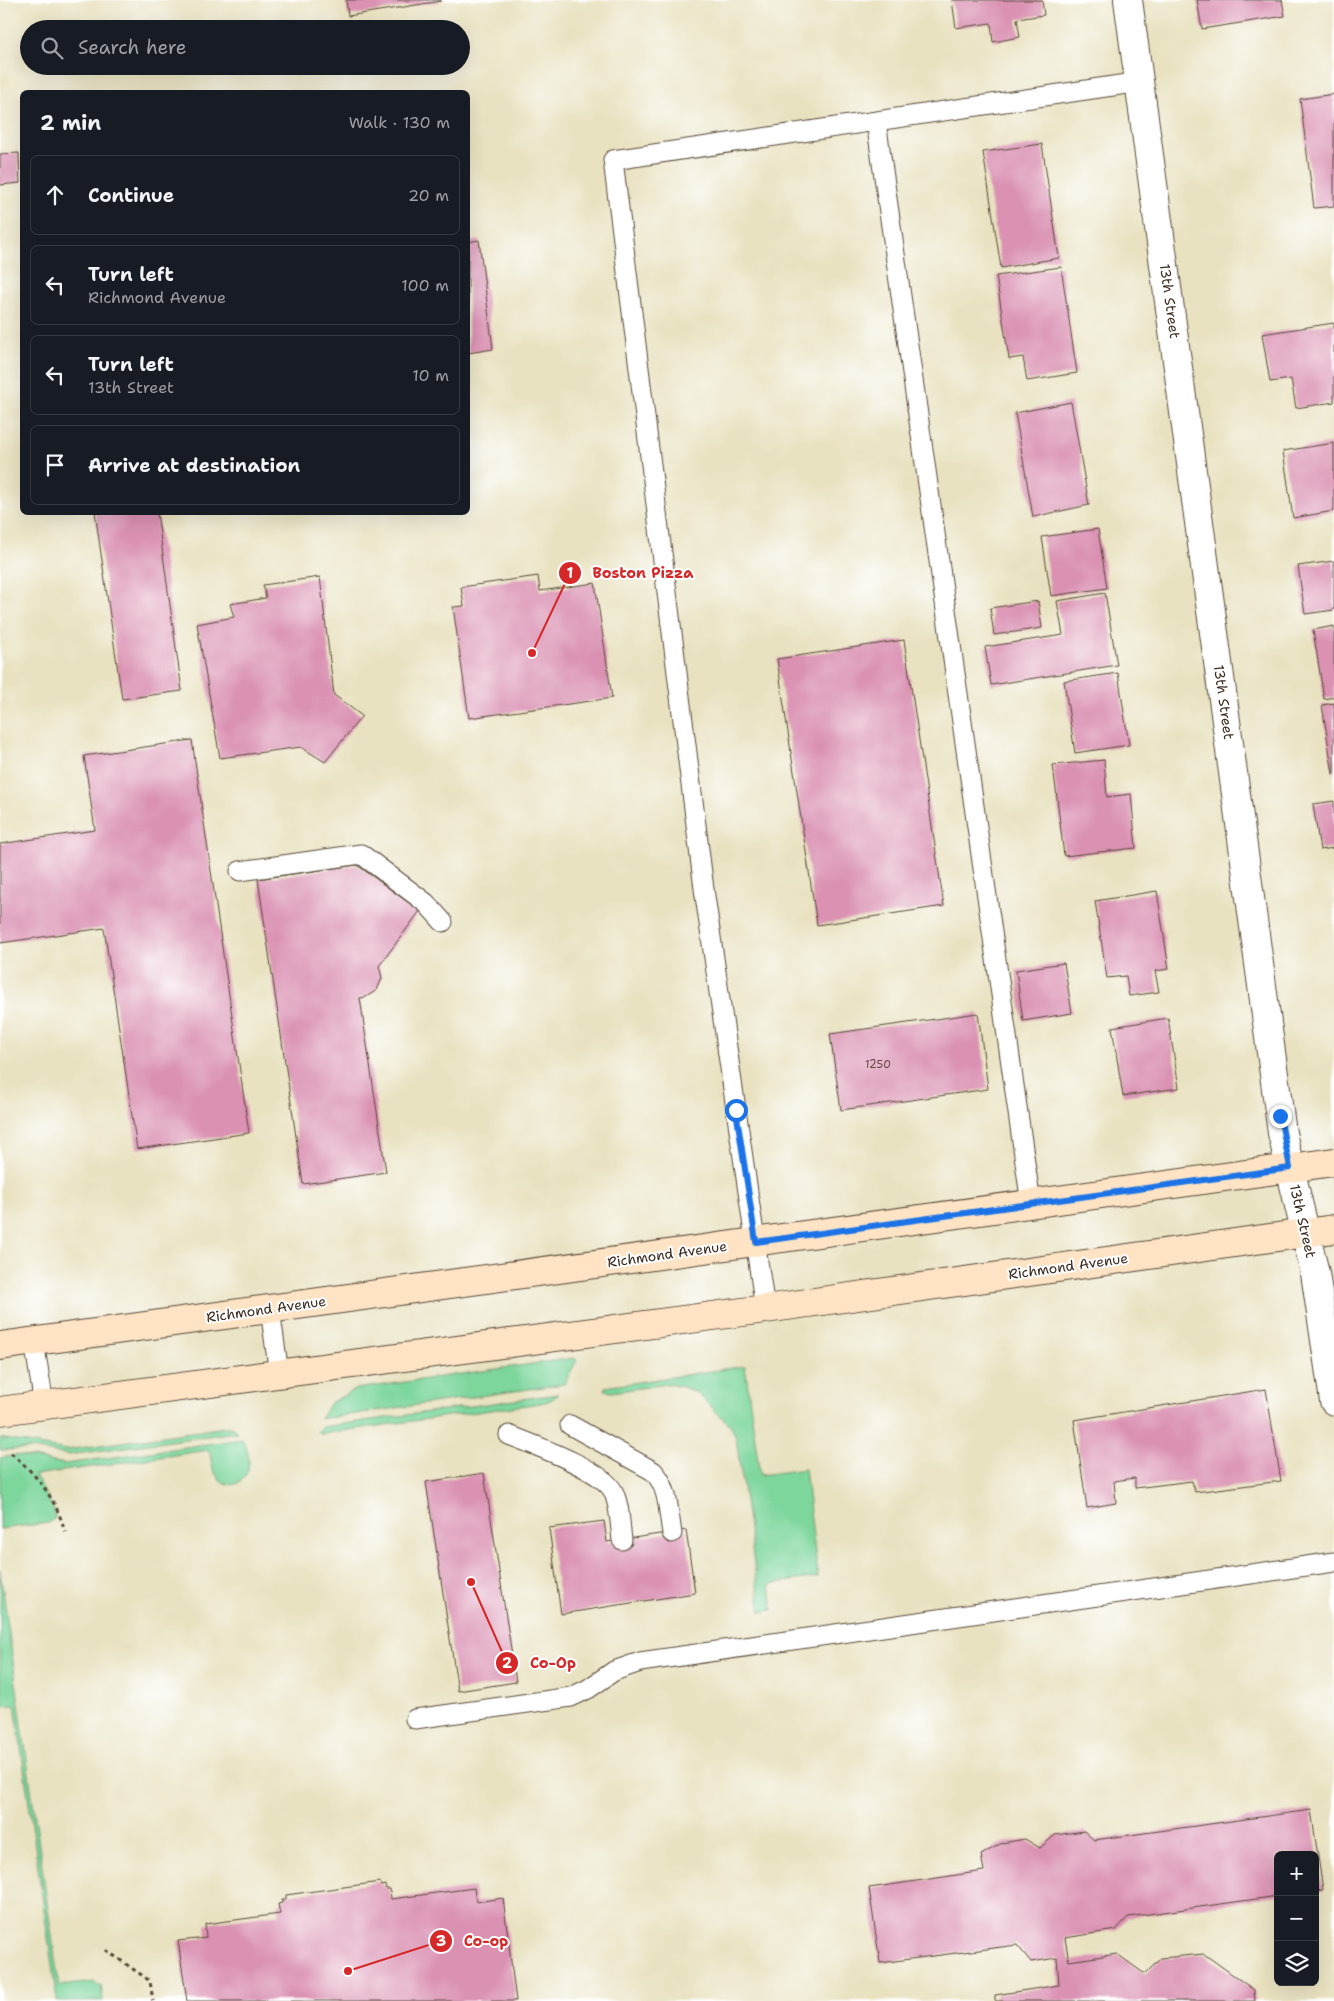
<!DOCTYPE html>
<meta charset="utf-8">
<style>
body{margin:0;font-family:"Shantell Sans",sans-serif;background:#20242c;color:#f1f3f6}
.controls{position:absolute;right:15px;bottom:15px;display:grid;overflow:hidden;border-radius:8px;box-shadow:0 5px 20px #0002}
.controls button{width:45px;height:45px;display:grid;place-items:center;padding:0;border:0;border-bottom:1px solid #363941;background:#171b24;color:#f1f3f6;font:25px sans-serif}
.stop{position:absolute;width:15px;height:15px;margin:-11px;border:4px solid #1a73e8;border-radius:50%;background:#fff}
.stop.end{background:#1a73e8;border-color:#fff;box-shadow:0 1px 5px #0008}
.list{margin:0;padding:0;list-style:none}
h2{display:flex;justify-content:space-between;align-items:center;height:65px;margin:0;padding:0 20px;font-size:21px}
h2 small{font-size:16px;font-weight:400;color:#9ea1a6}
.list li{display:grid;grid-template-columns:32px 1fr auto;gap:15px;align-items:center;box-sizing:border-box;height:80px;margin:0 10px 10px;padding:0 10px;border:1px solid #363941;border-radius:8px}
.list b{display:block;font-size:19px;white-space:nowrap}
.list p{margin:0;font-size:16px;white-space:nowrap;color:#9ea1a6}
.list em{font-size:16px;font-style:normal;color:#9ea1a6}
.icon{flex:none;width:28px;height:28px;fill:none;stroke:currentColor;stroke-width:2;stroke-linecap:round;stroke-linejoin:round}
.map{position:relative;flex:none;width:1334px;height:2001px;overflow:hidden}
.search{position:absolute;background:#171b24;box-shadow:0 5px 20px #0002;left:20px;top:20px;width:450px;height:55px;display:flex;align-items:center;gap:12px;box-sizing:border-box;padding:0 18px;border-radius:28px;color:#9ea1a6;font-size:19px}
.panel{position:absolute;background:#171b24;box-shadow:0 5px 20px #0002;left:20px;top:90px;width:450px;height:425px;border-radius:8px}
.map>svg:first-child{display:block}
.green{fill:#7dd69c;stroke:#5c805d}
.building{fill:#da91b2}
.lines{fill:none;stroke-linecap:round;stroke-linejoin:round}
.service-casing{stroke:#554636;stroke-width:21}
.minor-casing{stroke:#554636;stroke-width:30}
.tertiary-casing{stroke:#554636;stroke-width:30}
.secondary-casing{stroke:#554636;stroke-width:30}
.path{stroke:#554636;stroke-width:3;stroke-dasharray:4 4;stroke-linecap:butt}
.service{stroke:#fff;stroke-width:19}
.minor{stroke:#fff;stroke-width:28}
.tertiary{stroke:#fff;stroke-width:28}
.secondary{stroke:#fee4c5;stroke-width:28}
.route{stroke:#1a73e8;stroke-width:6}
.labels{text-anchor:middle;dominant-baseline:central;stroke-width:4;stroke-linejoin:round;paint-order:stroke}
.number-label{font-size:11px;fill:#634443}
.street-label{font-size:14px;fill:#3b2a1e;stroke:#fff}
.leader{fill:none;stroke:#d62828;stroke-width:2}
.callout-dot{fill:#d62828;stroke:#fff;stroke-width:2}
.mark-label{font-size:15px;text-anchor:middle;font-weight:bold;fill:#fff}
.callout-label{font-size:15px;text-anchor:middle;font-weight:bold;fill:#d62828;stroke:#fff;stroke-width:4;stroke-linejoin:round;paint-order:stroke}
</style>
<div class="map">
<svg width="1334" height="2001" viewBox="0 0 1334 2001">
<rect width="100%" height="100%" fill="#fff"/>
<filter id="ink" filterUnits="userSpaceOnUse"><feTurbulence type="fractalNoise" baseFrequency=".02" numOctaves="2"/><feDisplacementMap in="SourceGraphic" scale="10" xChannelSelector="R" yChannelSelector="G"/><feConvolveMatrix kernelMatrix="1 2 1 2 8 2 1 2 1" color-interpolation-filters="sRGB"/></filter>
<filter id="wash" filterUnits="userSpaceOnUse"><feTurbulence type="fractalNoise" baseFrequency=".0096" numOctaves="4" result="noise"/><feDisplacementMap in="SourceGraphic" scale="20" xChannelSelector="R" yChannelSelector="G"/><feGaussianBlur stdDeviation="1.12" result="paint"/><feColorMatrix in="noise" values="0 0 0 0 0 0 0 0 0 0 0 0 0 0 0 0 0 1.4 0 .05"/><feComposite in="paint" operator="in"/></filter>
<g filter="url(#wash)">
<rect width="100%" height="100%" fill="#e9e2c1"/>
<!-- green -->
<path class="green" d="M574,1358L577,1360L564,1384L320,1419L330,1403L356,1389Z
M745,1366L760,1475L805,1469L818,1577L770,1584L773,1610L761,1612L736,1438L731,1426L697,1393L683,1387L668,1384L611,1392L605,1390V1387Z
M558,1394L551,1400L541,1403L321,1434L317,1431L321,1427Z
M226,1427H232L237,1432L68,1455L30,1449L0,1450V1438L66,1450Z
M242,1439C263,1474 231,1501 215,1473C211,1466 211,1457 209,1450L35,1475L54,1510L55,1518L48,1523L0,1529V1458L16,1455L65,1464Z
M0,1570L59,1986L94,1982L101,1986L103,2001H57L15,1705L4,1706L0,1676Z"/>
<g id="blocks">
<!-- building -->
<path class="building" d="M346,0H441V1L348,16Z
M952,0H1042L1044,15L1017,19L1020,37L993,42L991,23L956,28Z
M1197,0H1282L1285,16L1202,29Z
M1334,94V206L1314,208L1300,99Z
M1042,144L1059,258L1001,268L983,152Z
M19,153L20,183L0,185V154Z
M479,240L493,349L468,353V242Z
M1061,267L1077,373L1027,381L1023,357L1009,359L996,276Z
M1334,323V402L1296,408L1291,379L1270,382L1262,334Z
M1071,402L1089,505L1033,517L1015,413Z
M1334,443V511L1293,518L1283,451Z
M95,512H157L182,691L122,699Z
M1098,529L1107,588L1051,596L1042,537Z
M1334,561V610L1305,614L1298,566Z
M538,576L540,591L595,583L612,698L469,718L453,607L464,606L461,587Z
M320,577L334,695L362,716L325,762L301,747L220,758L197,624L234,617L230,604L266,598L263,585Z
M1105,593L1117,665L991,685L985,647L1063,635L1057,601Z
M1038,601L1042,628L994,635L990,608Z
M1334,626V697L1324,699L1313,630Z
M904,640L944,906L817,925L777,659Z
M1118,673L1129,745L1075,753L1064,681Z
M1334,703V774H1333L1322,705Z
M192,740L249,1133L137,1149L104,928L0,943V844L95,830L84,756Z
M1104,760L1107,797L1131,794L1136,848L1064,856L1053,765Z
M1334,801V848L1320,850L1313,804Z
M357,865L420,911L379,966L382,978L377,990L366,997L360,998L386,1172L303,1184L258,879Z
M1157,891L1169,969L1155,971L1159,992L1129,996L1126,976L1107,978L1095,901Z
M1064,963L1072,1013L1023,1021L1016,970Z
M978,1013L988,1089L841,1110L830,1034Z
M1168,1018L1179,1088L1123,1096L1112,1027Z
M1266,1389L1281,1481L1195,1492L1192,1481L1135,1488V1478L1114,1481L1116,1503L1087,1508L1074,1420Z
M484,1473L516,1682L458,1691L426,1482Z
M604,1521L607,1542L686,1530L695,1593L561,1614L549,1528Z
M1311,1810L1323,1890L1315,1891V1855H1278V1896L1128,1917L1116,1930L1065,1938L1069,1961L1117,1954L1145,1974L1161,1958L1204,1954L1254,1990L1255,2001H995V1995L1059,1985L1057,1958L1031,1962L1017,1945L880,1963L869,1888L984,1871L981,1855L1002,1843L1025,1839L1040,1848L1055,1835L1084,1831L1094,1840Z
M380,1882L381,1886L385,1885L386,1889H390L391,1899L474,1888L476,1902L503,1898L516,2001H187L178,1941L206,1938L205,1924L280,1914L278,1904L282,1903V1900L286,1899V1895Z"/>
</g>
</g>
<g filter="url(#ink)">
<use href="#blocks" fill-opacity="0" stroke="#554636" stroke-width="1"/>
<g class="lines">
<defs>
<path id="service" d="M876,121L1031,1204
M240,871L361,854L426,903L443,922
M270,1309L279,1374
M765,1309L704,889L613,160L1140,82
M34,1341L44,1405
M570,1425L653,1471C669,1487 668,1511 672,1533
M509,1435C534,1445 601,1469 613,1491C620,1505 620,1525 622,1540
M415,1719L571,1697L588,1689L614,1671L640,1662L1334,1562"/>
<path id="minor" d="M1128,0L1282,1133L1290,1168"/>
<path id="tertiary" d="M1290,1168L1315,1273L1334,1401"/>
<path id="secondary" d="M0,1346L1334,1162
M0,1411L765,1309L1334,1229"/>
</defs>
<!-- service casing -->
<use href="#service" class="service-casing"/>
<!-- minor casing -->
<use href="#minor" class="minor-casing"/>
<!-- tertiary casing -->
<use href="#tertiary" class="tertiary-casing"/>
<!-- secondary casing -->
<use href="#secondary" class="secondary-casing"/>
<!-- path -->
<path class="path" d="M11,1453C37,1475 56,1498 65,1532
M106,1950L150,1981L153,2001"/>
<!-- service -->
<use href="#service" class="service"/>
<!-- minor -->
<use href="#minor" class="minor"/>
<!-- tertiary -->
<use href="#tertiary" class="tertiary"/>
<!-- secondary -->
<use href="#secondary" class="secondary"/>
</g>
</g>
<g class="lines" filter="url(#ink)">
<!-- route -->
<path class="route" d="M736,1110L756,1242L1290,1168L1280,1116"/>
</g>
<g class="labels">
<!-- number labels -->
<g class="number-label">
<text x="878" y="1064">1250</text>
</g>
<!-- street labels -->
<g class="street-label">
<text transform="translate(1170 301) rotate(82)">13th Street</text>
<text transform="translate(1224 702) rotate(82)">13th Street</text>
<text transform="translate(1303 1221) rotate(77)">13th Street</text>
<text transform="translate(667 1254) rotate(-8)">Richmond Avenue</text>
<text transform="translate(1068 1266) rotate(-8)">Richmond Avenue</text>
<text transform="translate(266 1309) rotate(-8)">Richmond Avenue</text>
</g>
</g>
<!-- callouts -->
<path class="leader" d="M532 653L570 573M471 1582L507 1663M348 1971L441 1941"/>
<g class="callout-dot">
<circle cx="532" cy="653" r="5"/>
<circle cx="471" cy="1582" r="5"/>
<circle cx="348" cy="1971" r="5"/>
<circle cx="570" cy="573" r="12"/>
<circle cx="507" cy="1663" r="12"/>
<circle cx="441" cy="1941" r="12"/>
</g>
<g class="mark-label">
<text x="570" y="578">1</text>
<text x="507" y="1668">2</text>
<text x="441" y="1946">3</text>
</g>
<g class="callout-label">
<text x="643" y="578">Boston Pizza</text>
<text x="553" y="1668">Co-Op</text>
<text x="486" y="1946">Co-op</text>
</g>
</svg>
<div class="controls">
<button>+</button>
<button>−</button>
<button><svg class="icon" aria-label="layers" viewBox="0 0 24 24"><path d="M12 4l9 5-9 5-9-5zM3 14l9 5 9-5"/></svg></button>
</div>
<div class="stop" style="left:736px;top:1110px"></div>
<div class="stop end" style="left:1280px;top:1116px"></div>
<div class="search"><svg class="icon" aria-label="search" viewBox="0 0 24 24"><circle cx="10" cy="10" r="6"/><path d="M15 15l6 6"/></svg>Search here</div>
<section class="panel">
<h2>2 min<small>Walk · 130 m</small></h2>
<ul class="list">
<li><svg class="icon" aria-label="ahead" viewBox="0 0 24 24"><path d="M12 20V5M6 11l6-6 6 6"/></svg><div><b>Continue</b></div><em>20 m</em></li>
<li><svg class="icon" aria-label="left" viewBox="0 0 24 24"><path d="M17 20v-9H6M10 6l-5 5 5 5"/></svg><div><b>Turn left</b><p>Richmond Avenue</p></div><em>100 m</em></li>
<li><svg class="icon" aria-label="left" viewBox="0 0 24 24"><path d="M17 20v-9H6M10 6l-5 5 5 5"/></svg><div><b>Turn left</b><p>13th Street</p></div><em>10 m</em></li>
<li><svg class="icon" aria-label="arrive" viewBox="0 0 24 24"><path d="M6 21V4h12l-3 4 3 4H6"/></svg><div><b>Arrive at destination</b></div></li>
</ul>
</section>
</div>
